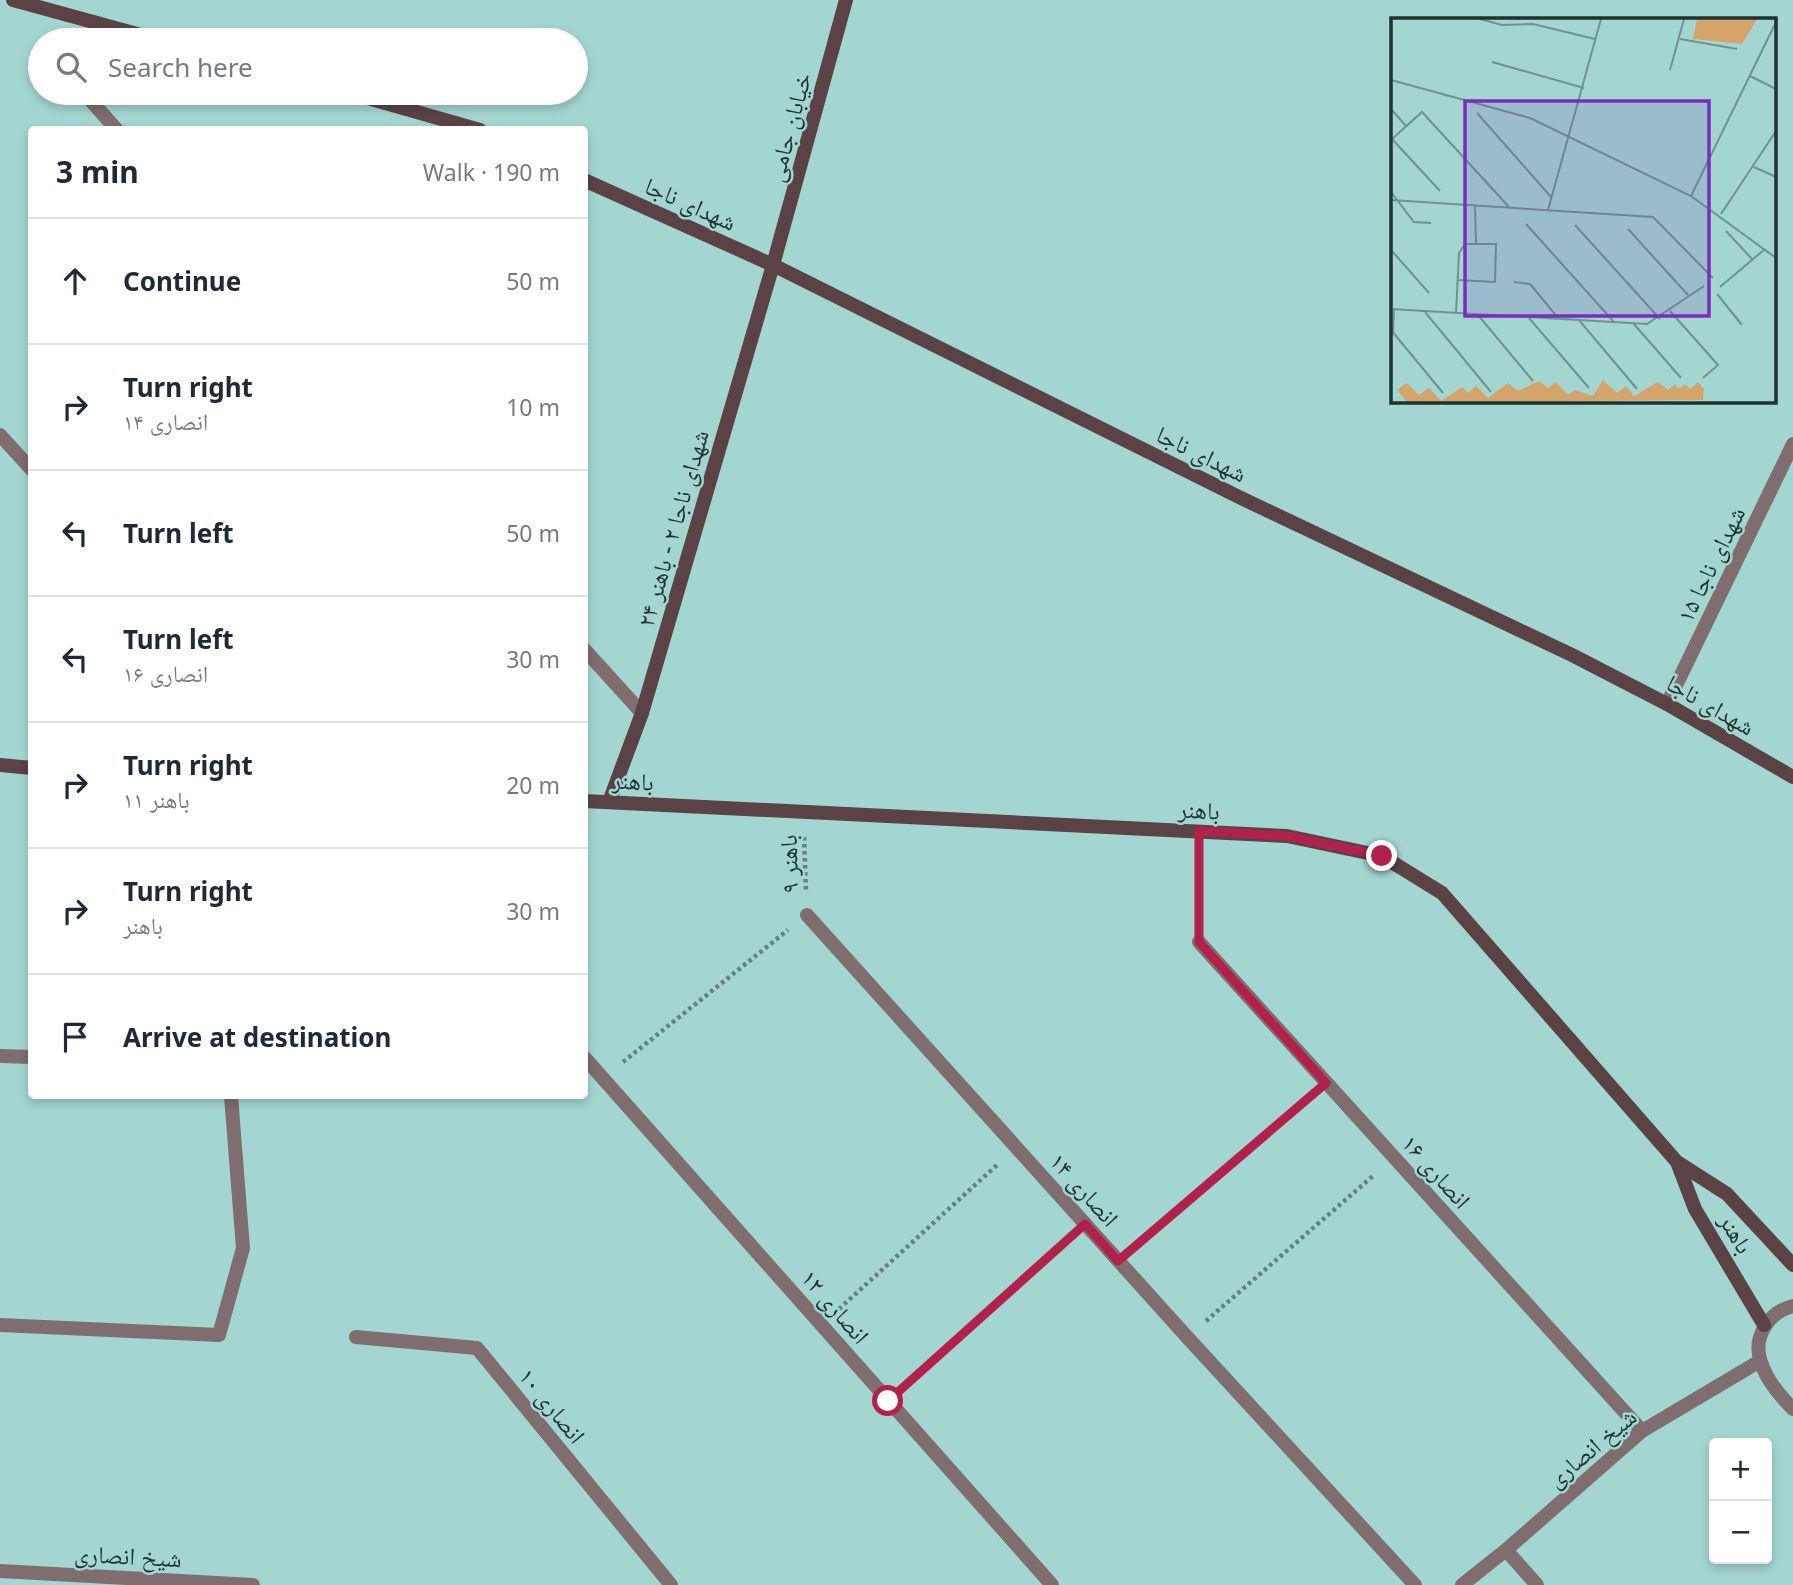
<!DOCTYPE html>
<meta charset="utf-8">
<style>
body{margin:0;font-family:"Noto Sans","Noto Naskh Arabic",sans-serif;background:#f6f6f7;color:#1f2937}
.controls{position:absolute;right:21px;bottom:21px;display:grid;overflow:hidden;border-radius:7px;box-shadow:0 4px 10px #0003}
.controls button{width:63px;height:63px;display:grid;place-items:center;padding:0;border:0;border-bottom:2px solid #e0e1e3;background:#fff;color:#1f2937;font:35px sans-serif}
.stop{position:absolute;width:21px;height:21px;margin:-16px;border:5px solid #b2214b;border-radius:50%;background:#fff}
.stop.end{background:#b2214b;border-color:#fff;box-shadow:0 2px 7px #0008}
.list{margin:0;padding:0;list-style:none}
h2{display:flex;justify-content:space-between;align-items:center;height:91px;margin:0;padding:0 28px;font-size:30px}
h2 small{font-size:23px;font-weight:400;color:#747a83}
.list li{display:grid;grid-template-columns:46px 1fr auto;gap:21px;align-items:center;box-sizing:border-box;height:126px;padding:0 28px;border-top:2px solid #e0e1e3}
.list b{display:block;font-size:26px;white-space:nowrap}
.list p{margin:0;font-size:23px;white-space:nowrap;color:#747a83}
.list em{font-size:23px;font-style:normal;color:#747a83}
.icon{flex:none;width:38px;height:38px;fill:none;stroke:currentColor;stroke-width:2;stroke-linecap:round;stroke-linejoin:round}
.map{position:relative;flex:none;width:1793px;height:1585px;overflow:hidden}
.search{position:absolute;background:#fff;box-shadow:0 4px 10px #0003;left:28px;top:28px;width:560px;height:77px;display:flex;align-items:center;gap:18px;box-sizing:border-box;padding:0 24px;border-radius:38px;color:#747a83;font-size:26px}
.panel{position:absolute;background:#fff;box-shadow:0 4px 10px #0003;left:28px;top:126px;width:560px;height:973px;border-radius:7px}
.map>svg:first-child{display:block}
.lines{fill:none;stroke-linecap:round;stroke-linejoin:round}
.path{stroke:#618481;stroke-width:4.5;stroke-dasharray:3.5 3.5;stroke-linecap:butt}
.street{stroke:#7f6d6f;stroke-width:14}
.secondary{stroke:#5b4245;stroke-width:14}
.route{stroke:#b2214b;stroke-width:9}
.labels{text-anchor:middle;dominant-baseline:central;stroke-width:5;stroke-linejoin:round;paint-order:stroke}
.street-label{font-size:24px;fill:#1e3230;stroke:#a3d5d1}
.inset-road{fill:none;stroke:#6e9491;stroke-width:2}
.view{fill:#7b2cbf;fill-opacity:0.15;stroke:#7b2cbf;stroke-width:3.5}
.inset-edge{fill:none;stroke:#1e3230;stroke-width:3.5}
</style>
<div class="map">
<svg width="1793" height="1585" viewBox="0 0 1793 1585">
<rect width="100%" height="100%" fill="#a3d5d1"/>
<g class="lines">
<!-- path -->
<path class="path" d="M804,837L806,891
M1199,918V857
M623,1062L788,930
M1137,1244L1306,1100
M839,1309L998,1164
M1206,1321L1374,1175
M907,1384L1067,1240"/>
<!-- street -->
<path class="street" d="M84,93L117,130
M0,435L32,470
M584,649L642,713
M1667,704L1793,444
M807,915L1187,1337L1415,1585
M1199,942L1642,1431
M0,1056L32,1057
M584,1057L1052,1585
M1793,1306C1769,1312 1752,1337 1761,1362C1766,1379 1781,1397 1793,1409
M0,1325L219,1335L243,1248L231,1096
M356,1337L477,1348L671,1585
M1506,1550L1537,1585
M0,1571L253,1585
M1462,1585L1506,1550L1642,1431L1760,1361"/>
<!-- secondary -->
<path class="secondary" d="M13,0L159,40
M350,93L480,130
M584,180L773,265L1241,498L1572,655L1667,704L1793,777
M0,765L32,768
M584,801L1287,836L1382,856L1442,893L1677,1162L1727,1194L1793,1265
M609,802L642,713L773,265L846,0
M1677,1162L1695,1209L1764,1325"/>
</g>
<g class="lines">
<!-- route -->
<path class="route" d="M888,1401L1085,1224L1118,1261L1326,1083L1199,942V831L1287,836L1382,856"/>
</g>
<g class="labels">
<!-- street labels -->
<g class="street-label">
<text transform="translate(788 127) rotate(-75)">خیابان جامی</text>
<text transform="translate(691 203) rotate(24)">شهدای ناجا</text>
<text transform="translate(1202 453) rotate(26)">شهدای ناجا</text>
<text transform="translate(672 528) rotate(-74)">شهدای ناجا ۲ - باهنر ۲۴</text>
<text transform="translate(1710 564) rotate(-64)">شهدای ناجا ۱۵</text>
<text transform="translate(1711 704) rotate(30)">شهدای ناجا</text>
<text transform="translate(633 780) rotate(3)">باهنر</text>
<text transform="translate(1199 809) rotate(3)">باهنر</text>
<text transform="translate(788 864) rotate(-92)">باهنر ۹</text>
<text transform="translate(1437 1171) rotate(48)">انصاری ۱۶</text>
<text transform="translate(1085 1189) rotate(48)">انصاری ۱۴</text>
<text transform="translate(1737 1233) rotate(59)">باهنر</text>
<text transform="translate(836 1306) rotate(49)">انصاری ۱۲</text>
<text transform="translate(553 1405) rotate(51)">انصاری ۱۰</text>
<text transform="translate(1591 1447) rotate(-40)">شیخ انصاری</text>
<text transform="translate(128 1555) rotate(3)">شیخ انصاری</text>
</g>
</g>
<!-- overview -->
<g transform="translate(1391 18)">
<rect width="385" height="385" fill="#a3d5d1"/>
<path d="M306,1H366L351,26L302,21ZM212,362L226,375L235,368L243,378L267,364L277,372L284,366L287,371L294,366L299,371L307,364L313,371L312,382L16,384L6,372L16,365L28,377L38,370L50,383L71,369L77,375L85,368L97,380L117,365L127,373L148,363L157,370L165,364L177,377L184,372L202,378Z" fill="#d4a46b"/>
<path class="inset-road" d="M89,1L111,7L142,6L204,21M289,21L346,31M101,44L193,70M279,52L293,1M359,58L385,71M0,62L139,100L300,178L385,240M0,91L15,108M86,95L161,180M1,121L49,173M0,122L31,94L118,189M363,149L385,159M0,174L23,204L40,205M300,178L385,4M0,182L262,199L322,260M157,192L210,1M330,196L385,113M135,206L223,304M184,207L269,301M237,211L297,277M335,213L362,242M0,232L38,275M67,262L104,264L105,226H85M123,264L139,266L168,301M329,269L374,231M326,276L351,307M0,291L256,306L313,268M279,293L327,347L312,360M34,294L100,374M65,295L68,235L74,226H85L84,188M87,297L142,363M138,300L198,370M188,302L246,371M242,305L290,360M0,312L52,375M2,315L3,292"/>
<path class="view" d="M74,83H318V298H74Z"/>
<rect width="385" height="385" class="inset-edge"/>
</g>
</svg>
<div class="controls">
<button>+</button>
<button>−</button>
</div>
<div class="stop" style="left:888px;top:1401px"></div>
<div class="stop end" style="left:1382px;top:856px"></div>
<div class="search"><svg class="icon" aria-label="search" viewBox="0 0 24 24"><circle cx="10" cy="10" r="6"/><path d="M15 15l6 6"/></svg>Search here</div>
<section class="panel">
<h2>3 min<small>Walk · 190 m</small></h2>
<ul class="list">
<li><svg class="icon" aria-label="ahead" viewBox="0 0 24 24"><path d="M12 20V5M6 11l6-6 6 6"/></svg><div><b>Continue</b></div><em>50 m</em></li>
<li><svg class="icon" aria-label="right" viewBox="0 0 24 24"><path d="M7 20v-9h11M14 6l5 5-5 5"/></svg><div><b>Turn right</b><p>انصاری ۱۴</p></div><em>10 m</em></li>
<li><svg class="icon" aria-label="left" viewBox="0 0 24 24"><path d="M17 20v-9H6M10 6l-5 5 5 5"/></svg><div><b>Turn left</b></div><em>50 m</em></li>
<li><svg class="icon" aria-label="left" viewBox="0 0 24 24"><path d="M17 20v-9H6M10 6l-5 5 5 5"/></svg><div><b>Turn left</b><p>انصاری ۱۶</p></div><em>30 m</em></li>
<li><svg class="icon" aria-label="right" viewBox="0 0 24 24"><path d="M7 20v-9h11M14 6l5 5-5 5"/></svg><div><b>Turn right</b><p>باهنر ۱۱</p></div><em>20 m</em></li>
<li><svg class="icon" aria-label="right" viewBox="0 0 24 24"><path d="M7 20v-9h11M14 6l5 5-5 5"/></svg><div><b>Turn right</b><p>باهنر</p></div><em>30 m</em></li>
<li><svg class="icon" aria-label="arrive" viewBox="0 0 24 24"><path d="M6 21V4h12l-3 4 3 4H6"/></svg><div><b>Arrive at destination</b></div></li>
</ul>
</section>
</div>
